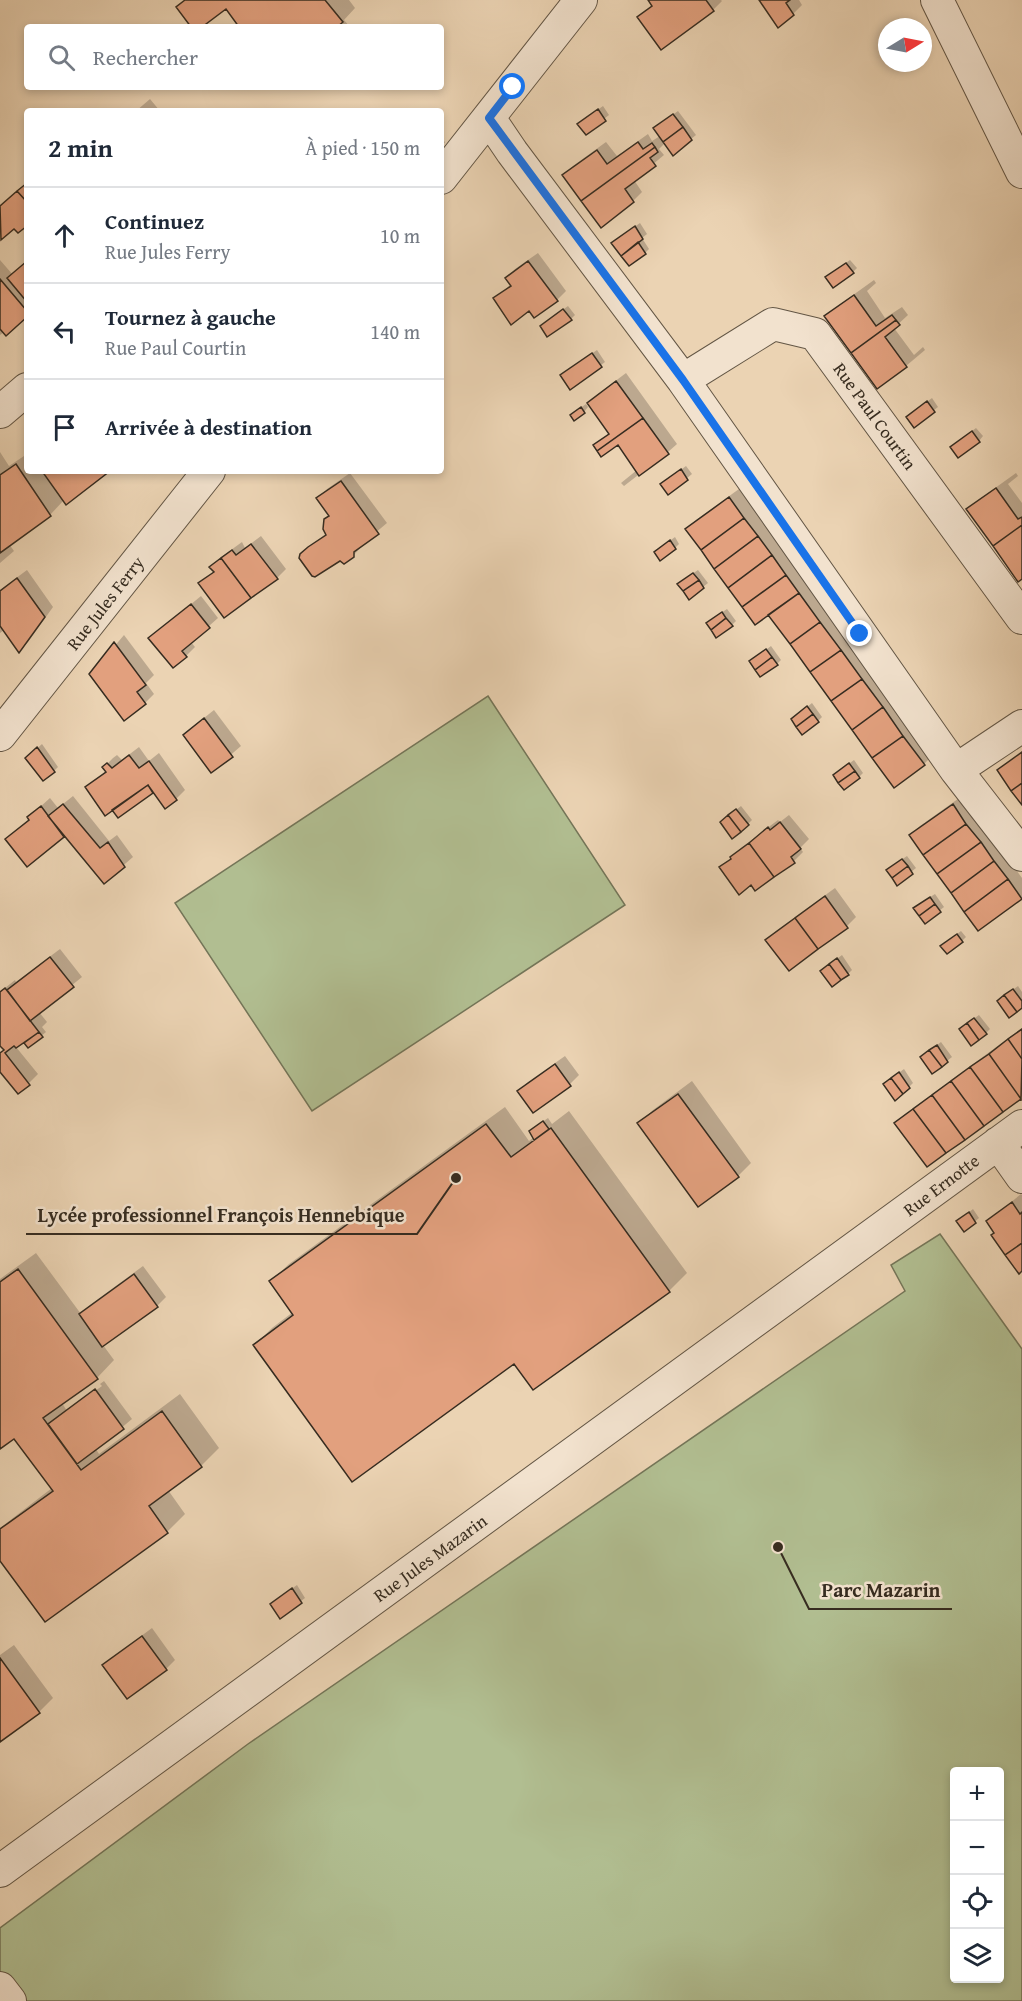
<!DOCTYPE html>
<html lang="fr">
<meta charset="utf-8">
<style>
body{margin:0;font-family:"Gentium Book Plus",serif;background:#f6f6f7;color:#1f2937}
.controls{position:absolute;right:18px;bottom:18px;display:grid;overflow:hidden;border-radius:6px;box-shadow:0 3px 9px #0003}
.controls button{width:54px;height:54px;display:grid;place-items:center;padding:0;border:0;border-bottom:2px solid #e0e1e3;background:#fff;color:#1f2937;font:30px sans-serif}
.compass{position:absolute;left:878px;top:18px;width:54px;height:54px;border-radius:50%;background:#fff;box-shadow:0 3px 9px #0003;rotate:80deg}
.stop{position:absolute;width:18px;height:18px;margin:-14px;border:4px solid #1a73e8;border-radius:50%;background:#fff}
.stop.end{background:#1a73e8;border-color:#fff;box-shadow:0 2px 6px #0008}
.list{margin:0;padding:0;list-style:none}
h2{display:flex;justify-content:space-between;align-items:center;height:78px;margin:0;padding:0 24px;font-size:26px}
h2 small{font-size:20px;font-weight:400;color:#747a83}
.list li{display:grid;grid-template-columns:39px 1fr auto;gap:18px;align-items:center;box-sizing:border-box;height:96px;padding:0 24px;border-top:2px solid #e0e1e3}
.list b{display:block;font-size:22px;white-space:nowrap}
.list p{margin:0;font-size:20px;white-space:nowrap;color:#747a83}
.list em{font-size:20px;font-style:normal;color:#747a83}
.icon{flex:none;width:33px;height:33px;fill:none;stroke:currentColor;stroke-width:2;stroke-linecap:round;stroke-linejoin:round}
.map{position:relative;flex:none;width:1022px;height:2001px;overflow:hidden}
.search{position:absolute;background:#fff;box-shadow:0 3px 9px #0003;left:24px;top:24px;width:420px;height:66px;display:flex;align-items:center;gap:15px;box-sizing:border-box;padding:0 21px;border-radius:6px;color:#747a83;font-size:22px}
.panel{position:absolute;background:#fff;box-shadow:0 3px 9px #0003;left:24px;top:108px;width:420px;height:366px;border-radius:6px}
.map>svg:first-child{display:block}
.green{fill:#b1be91;stroke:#747558;stroke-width:1.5;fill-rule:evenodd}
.shadow{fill:#0003}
.building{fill:#e2a07e;stroke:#362c20;stroke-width:1.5}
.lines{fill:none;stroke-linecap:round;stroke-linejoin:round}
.minor-casing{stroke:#635645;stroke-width:34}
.minor{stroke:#f2e2ce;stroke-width:32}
.route{stroke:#1a73e8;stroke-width:8}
.labels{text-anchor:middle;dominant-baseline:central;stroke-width:5;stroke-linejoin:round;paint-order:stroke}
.street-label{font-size:18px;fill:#362c20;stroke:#f2e2ce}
.leader{fill:none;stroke:#362c20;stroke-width:2}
.callout-dot{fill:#362c20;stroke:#f2e2ce;stroke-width:2}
.callout-label{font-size:20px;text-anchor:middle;font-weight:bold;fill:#362c20;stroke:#f2e2ce;stroke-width:5;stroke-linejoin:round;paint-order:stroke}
</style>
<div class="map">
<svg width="1022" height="2001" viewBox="0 0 1022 2001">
<rect width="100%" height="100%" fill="#ebd3b3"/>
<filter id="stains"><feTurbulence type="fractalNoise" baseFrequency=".00333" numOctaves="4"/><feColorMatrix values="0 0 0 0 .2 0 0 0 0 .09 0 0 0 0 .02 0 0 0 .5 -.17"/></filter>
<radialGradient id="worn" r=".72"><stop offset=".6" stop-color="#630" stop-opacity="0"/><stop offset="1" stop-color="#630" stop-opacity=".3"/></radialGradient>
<!-- green -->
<path class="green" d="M488,696L625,905L312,1111L175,903Z
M940,1234L1022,1349V2001H20L0,1975V1928L248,1744L905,1291L891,1265ZM954,1772H1000V1978H954Z"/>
<!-- shadow -->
<path class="shadow" d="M185,0H349L355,8L344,20L350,27H241L226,7L200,27H192Z
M649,0H721L722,1L713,10L639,17L653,5Z
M761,0H799L802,5L793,14Z
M150,99L160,111H136Z
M603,106L609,115L586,133L583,120Z
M678,111L696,135L691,139L665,143L659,149L664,155L634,180L642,192L633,201L564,175L573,166L606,142L617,156L648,134L652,141L660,136L659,124Z
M441,139L445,142L441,148Z
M640,223L647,234L642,238L649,249L645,253L617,239Z
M538,253L566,291L557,300L529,309L495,299L511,284L507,278L515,269Z
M0,260L13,275L27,261V315L0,335Z
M850,260L857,268L853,272L831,273Z
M874,280L876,283L867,291L885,318L902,307L908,315L894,328L914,355L923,347L925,350L906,366L826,317L835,308Z
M568,306L575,315L571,319L546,322Z
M597,350L605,362L571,388L566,371Z
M626,373L677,444L668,452L624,486L621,483L637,470L618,443L595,446L610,432L589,403L598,394Z
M932,398L938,407L914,426L912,413Z
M586,404L588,407L584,412L576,411Z
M976,428L983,436L979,441L956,443Z
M0,452L9,466L27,454V471H43L45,475L49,471H107L64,500L50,515L9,544L14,551L0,563Z
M686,466L692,474L669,493L667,480Z
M350,473L387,523L362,544V546L353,556L311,545L327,533L330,515L318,498L327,489Z
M1016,473L1018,476L1008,484L1022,503V577L968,510L977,501Z
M739,489L933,755L924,764L769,613L687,529L696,520Z
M261,536L286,569L277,578L225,616L200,583L214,571L211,567L220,558L242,542L245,548Z
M675,537L679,544L675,548H660Z
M27,570L53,607L28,642L19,651L4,630L0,633V590Z
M698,570L708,583L689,598L683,580Z
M201,596L218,618L191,642L195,647L186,656L150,638Z
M727,609L736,621L732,625L712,619Z
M124,635L154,675L146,683L154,694L145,703L91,674Z
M771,646L781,660L777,664L751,661Z
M812,703L822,717L818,721L797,715Z
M214,710L241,746L212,771L194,726Z
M42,744L58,767L54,771L31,754Z
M139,747L149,761L159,753L185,790L176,799L153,790L119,815L87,787L107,770L104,767L113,758L117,755L122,760Z
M854,760L863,773L859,777L839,771Z
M73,796L109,841L117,835L133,857L104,882L65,834L63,836L29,817L50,798L58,808Z
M962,796L1022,878V897L978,929L911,835L920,826Z
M741,806L752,820L748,824L726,818Z
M789,815L809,839L800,848L803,852L794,861L751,883L721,868L741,848L778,820L780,822Z
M907,856L916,868L897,883L892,866Z
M835,888L856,917L847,926L789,969L767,940L776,931Z
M935,894L944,907L925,922L919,904Z
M961,931L966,937L962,941L946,942Z
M60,949L82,977L39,1012L47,1022L42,1027L46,1032L29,1046L24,1041L16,1047L38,1074L29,1083L0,1069V1053L5,1049L0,1043V992L15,980L16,982Z
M842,955L852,970L848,974L826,967Z
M1018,986L1022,992V1006L1003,997Z
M979,1015L990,1029L986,1033L965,1025Z
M1022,1028V1096L927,1165L896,1123L905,1114Z
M941,1042L952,1057L933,1072L926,1053Z
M565,1056L579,1075L570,1084L533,1111L519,1091L528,1082Z
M904,1069L913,1083L909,1087L889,1080Z
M692,1081L751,1163L738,1176L639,1123L653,1110Z
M505,1107L529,1141L534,1137L535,1127L548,1118L552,1124L569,1111L687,1273L669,1291L533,1388L514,1362L255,1345L272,1328L293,1312L271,1281L289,1264Z
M1021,1194L1022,1195V1270L988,1221Z
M973,1209L979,1218L965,1230L958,1221Z
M36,1253L81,1314L90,1305L143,1266L166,1297L157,1306L103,1345L114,1360L97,1378L62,1403L67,1411L102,1386L100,1384L104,1381L132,1419L96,1449L99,1454L180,1394L219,1448L201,1466L168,1490L185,1514L167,1532L45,1620L0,1558V1528L52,1488L14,1437L0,1447V1279Z
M297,1585L305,1598L280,1617L276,1600Z
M152,1628L175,1660L166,1669L104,1666L113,1657Z
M14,1645L53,1698L39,1712L0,1740V1655Z"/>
<!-- building -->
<path class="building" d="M185,0H325L343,22L337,27H239L226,9L202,27H191L176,7Z
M648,0H706L714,11L661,50L637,17L652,6Z
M759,0H790L786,3L794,15L778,28Z
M598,109L606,121L586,135L577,124Z
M673,114L683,127L663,142L653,128Z
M683,127L692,140L673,156L663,142Z
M638,142L643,149L652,143L655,147L581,201L562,175L597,150L607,164Z
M655,147L658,152L650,158L656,166L625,189L634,202L601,228L581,201Z
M27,183V202L17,191Z
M17,191L27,202V226L18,233L14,229L1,240L0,206Z
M635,226L643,239L621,256L611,243Z
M638,242L646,254L629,266L621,256Z
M27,261V302L7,278Z
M528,261L558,301L534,318L529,311L511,325L493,298L511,286L505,278Z
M846,263L854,273L833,288L825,277Z
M0,279L27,311V317L6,336L0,329Z
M854,295L876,326L892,315L896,320L851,353L824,316Z
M563,309L572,320L547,337L540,326Z
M896,320L900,325L885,337L907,367L877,389L851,353Z
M592,353L602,367L570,390L560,375Z
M616,381L643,418L597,451L593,445L609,434L587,403Z
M927,401L935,412L914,428L906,417Z
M581,407L585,413L574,421L570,415Z
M643,418L669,454L639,476L618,445L601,457L597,451Z
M972,431L980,442L958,458L950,447Z
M16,464L51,516L0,553V475Z
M681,469L688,480L668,495L660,484Z
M48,471H110L66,505L44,474Z
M341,481L379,534L354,552V557L344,564L340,561L315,577L312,576L299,558L300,554L308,547L326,535L323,529L324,519L329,516L316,498Z
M996,488L1018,519L1022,517V525L993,546L966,509Z
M729,497L744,518L701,550L685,529Z
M744,518L758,536L714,569L701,550Z
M1022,525V579L1018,582L993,546Z
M758,536L772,555L728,588L714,569Z
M670,540L676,549L660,561L654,552Z
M251,544L278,579L251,598L221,558L232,550L236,555Z
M772,555L786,575L742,607L728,588Z
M221,558L251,598L224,618L198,583L214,572L209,567Z
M693,573L699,580L683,591L677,584Z
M786,575L799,593L755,625L742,607Z
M17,578L45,617L19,653L0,626V591Z
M699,580L704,588L689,600L683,591Z
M799,593L820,622L790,644L768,615Z
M191,604L210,628L182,651L187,657L173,668L148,638Z
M722,612L726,618L711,630L706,623Z
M726,618L733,626L716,638L711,630Z
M820,622L841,650L810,672L790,644Z
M114,642L146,685L137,692L146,704L124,721L89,674Z
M766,649L772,657L755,670L749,661Z
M841,650L862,679L831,701L810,672Z
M772,657L778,665L760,677L755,670Z
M862,679L883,707L852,730L831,701Z
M807,706L813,714L796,727L791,719Z
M883,707L903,736L872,758L852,730Z
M813,714L819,722L802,735L796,727Z
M204,718L233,757L211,773L183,735Z
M903,736L925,765L894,788L872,758Z
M37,747L55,772L43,781L25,758Z
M1022,752V783L1011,791L997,770Z
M129,755L139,768L149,761L177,800L165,809L148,785L105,816L85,787L106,772L102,767L107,763L112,768Z
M849,763L855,771L838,783L833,775Z
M855,771L860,778L844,790L838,783Z
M1022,783V805L1011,791Z
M148,785L153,793L118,818L112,810Z
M63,804L100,848L108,842L125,867L104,884L48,816Z
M953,804L966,824L923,855L909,835Z
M41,806L64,837L27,867L5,839L29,820L27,817Z
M736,809L749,825L741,832L728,815Z
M728,815L741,832L732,839L720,822Z
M780,822L801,849L791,857L795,863L774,877L749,843L768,827L770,830Z
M966,824L981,842L937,874L923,855Z
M981,842L994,861L951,893L937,874Z
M749,843L774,877L755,891L751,885L739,895L719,867L731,859L730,857Z
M902,859L908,866L892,878L886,870Z
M994,861L1008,879L964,912L951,893Z
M908,866L913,874L897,886L892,878Z
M1008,879L1022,899L978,931L964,912Z
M825,896L848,928L818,949L795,918Z
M930,897L935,904L919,916L913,908Z
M935,904L941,912L925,924L919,916Z
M795,918L818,949L789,971L765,940Z
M957,934L963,942L947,954L940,946Z
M50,957L74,987L30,1021L7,990Z
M837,958L849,975L841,980L829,964Z
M829,964L841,980L832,987L820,971Z
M5,988L39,1032L16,1048L14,1046L5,1053L30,1085L18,1094L0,1072V1053L4,1050L0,1046V992Z
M1013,989L1022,1001V1008L1017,1012L1004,995Z
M1004,995L1017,1012L1009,1018L997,1001Z
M974,1018L987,1034L979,1040L967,1023Z
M967,1023L979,1040L971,1046L959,1029Z
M1022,1029V1059L1008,1039Z
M39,1032L43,1037L28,1048L24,1043Z
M1008,1039L1022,1059L1021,1099L989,1054Z
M937,1045L948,1062L942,1067L929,1050Z
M929,1050L942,1067L932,1074L920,1057Z
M989,1054L1021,1099L1003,1112L970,1067Z
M555,1064L571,1086L533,1113L517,1091Z
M970,1067L1003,1112L984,1126L951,1081Z
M899,1072L910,1088L903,1094L891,1078Z
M891,1078L903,1094L895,1101L883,1084Z
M951,1081L984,1126L965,1140L932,1095Z
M678,1094L739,1177L698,1207L637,1123Z
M932,1095L965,1140L946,1153L913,1109Z
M913,1109L946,1153L927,1167L894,1123Z
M543,1121L549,1129L534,1140L529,1131Z
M486,1124L511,1157L551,1128L670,1292L533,1390L514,1364L352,1482L253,1345L293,1315L269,1281Z
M1012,1202L1020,1214L1022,1212V1243L1005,1255L991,1235L994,1233L986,1221Z
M969,1212L976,1223L964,1232L956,1221Z
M1022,1243V1271L1019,1274L1005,1255Z
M18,1269L98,1379L43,1418L81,1470L162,1411L202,1467L149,1506L168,1533L45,1622L0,1561V1529L53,1491L14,1439L0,1449V1282Z
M134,1274L158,1307L102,1347L79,1314Z
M95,1389L124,1429L77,1464L48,1424Z
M292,1588L302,1603L280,1619L270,1604Z
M142,1636L167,1670L127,1699L102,1665Z
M0,1658L40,1713L0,1742Z"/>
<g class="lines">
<defs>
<path id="minor" d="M937,0L1022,172
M489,118L512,152L683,380L956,770L1022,855
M441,178L581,0
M683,380L773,324L815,334L1022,618
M0,412L27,389
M0,735L209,471
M956,770L1022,726
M998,1143L1022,1177
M0,1871L1022,1126
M0,1988L10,2001"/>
</defs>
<!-- minor casing -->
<use href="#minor" class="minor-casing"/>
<!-- minor -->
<use href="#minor" class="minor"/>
</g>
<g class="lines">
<!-- route -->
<path class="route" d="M513,87L489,118L683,380L860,634"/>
</g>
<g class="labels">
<!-- street labels -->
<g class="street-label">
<text transform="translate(875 416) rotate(54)">Rue Paul Courtin</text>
<text transform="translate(105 603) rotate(-52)">Rue Jules Ferry</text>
<text transform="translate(941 1185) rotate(-37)">Rue Ernotte</text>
<text transform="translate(430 1558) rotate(-36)">Rue Jules Mazarin</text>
</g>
</g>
<!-- callouts -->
<path class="leader" d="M456 1178L417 1234H26M778 1547L809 1609H952"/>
<g class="callout-dot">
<circle cx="456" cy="1178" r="6"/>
<circle cx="778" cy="1547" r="6"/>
</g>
<g class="callout-label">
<text x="221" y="1222">Lycée professionnel François Hennebique</text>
<text x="881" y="1597">Parc Mazarin</text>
</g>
<rect width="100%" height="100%" filter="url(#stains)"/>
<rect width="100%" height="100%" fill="url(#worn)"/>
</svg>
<div class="controls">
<button>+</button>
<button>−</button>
<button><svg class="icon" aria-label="locate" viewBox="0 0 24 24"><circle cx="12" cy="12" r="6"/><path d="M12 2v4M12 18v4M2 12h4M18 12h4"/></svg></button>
<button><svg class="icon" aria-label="layers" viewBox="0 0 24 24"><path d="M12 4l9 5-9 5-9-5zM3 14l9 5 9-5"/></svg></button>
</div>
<svg class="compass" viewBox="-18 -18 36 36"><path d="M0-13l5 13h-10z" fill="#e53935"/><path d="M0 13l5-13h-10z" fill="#747a83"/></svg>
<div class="stop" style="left:513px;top:87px"></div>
<div class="stop end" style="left:860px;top:634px"></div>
<div class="search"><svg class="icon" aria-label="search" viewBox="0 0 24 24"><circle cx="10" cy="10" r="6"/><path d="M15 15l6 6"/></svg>Rechercher</div>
<section class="panel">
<h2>2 min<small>À pied · 150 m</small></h2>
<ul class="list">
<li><svg class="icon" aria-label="ahead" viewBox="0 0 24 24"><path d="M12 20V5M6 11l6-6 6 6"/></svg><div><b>Continuez</b><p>Rue Jules Ferry</p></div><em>10 m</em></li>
<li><svg class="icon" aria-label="left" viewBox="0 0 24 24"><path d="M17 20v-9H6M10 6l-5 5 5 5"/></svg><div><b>Tournez à gauche</b><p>Rue Paul Courtin</p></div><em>140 m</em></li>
<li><svg class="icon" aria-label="arrive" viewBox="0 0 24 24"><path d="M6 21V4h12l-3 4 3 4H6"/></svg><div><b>Arrivée à destination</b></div></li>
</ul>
</section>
</div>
